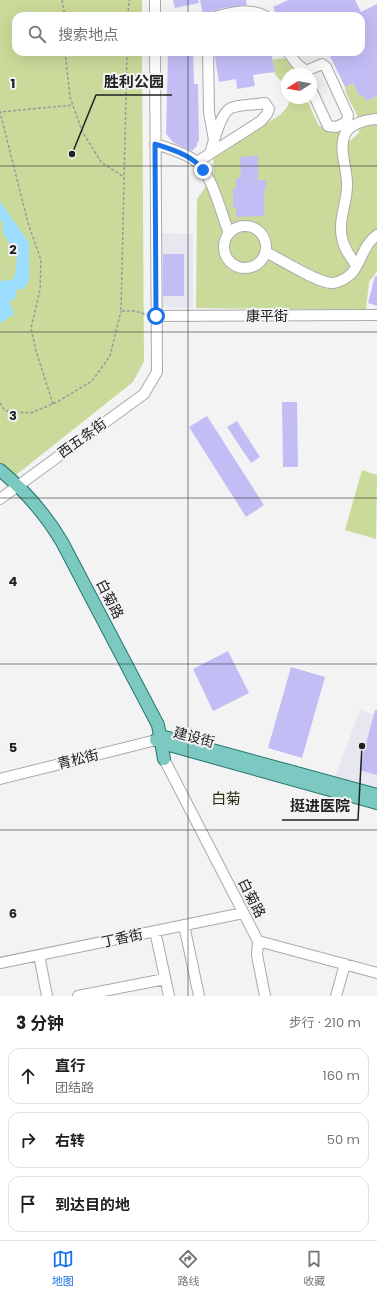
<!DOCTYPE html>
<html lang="zh">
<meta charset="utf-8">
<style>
body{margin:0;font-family:Poppins,"Noto Sans SC",sans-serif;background:#f6f6f6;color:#202124}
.compass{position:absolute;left:281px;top:68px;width:36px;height:36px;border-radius:50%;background:#fff;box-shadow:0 4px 16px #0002;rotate:259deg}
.stop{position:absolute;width:12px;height:12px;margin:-9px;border:3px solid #1a73e8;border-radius:50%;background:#fff}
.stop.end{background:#1a73e8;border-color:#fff;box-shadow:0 1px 4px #0008}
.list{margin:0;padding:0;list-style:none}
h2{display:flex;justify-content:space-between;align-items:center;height:52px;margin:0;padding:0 16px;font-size:17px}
h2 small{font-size:13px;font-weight:400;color:#757577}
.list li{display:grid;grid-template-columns:26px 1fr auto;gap:12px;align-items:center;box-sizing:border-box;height:56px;margin:0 8px 8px;padding:0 8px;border:1px solid #e0e0e0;border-radius:12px}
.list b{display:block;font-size:15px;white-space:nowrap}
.list p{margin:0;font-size:13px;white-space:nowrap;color:#757577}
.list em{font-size:13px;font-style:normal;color:#757577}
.icon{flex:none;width:22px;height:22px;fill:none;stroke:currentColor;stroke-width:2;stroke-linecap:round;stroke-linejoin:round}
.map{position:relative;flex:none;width:377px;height:996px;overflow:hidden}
.search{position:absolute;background:#fff;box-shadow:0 4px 16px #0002;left:12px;right:12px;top:12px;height:44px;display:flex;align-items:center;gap:10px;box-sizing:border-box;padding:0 14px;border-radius:12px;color:#757577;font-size:15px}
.sheet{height:244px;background:#fff}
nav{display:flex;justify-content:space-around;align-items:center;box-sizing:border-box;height:56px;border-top:1px solid #e0e0e0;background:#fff;font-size:11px;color:#757577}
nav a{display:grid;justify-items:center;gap:2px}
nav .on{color:#1a73e8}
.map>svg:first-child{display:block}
.built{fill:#e7e7f0}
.green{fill:#cada9a}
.water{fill:#9bdeff}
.building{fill:#c3bdf6}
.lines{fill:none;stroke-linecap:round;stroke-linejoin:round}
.minor-casing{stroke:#aaaaab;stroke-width:12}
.major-casing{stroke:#237770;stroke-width:14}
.path{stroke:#9a9a9b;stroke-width:1.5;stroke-dasharray:3 2;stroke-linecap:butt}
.minor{stroke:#fff;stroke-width:10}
.major{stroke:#7cc9c2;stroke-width:12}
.route{stroke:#1a73e8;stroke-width:5}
.grid{fill:none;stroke:#212121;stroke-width:1;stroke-opacity:0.55}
.labels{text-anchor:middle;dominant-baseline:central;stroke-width:4;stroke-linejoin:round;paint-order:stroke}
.street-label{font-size:14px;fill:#212121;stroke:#f3f3f4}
.neighbourhood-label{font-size:15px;fill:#24310c;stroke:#f3f3f4}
.grid-label{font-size:13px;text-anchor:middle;font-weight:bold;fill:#212121;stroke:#f3f3f4;stroke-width:4;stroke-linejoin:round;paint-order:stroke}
.leader{fill:none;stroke:#212121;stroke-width:1.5}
.callout-dot{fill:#212121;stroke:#f3f3f4;stroke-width:1.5}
.callout-label{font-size:15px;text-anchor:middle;font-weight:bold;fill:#212121;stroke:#f3f3f4;stroke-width:4;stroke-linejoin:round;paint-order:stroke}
</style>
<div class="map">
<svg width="377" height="996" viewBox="0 0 377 996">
<rect width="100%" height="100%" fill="#f3f3f4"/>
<!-- built -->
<path class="built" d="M159,233L193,234V308L158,307Z
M360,710L377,716V788L335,776Z"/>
<!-- green -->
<path class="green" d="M0,0H142V16H16V52H142L144,361L133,382L16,475L0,463Z
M283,58L289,60L295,74H287V85L285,82C273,77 275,73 273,60Z
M353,83L360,97L363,95L366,101L377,96V271L369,282L366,310L196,308L197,199L214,175L213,156L280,115L288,106L290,98H306L319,126L336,130L345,141H350L359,133C362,112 347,104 345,87Z
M362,470L377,475L376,539L345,530Z"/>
<!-- water -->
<path class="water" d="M0,202L29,242V280L24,289H17L15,298L9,302L14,314L0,323V279L1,281L13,280L16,269L17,255L3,233V221H0Z"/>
<!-- building -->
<path class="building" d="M173,0H198L199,3L175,8Z
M200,0H246L247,5L222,8L203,15Z
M288,0H355L361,12L377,4V96L366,101L363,95L360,97L353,83L345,87L328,52H361V16H277L273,7Z
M168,52H193L194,84H198L199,141L197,142V146L192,151L174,143L166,134Z
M214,52H271L275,72L253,75L255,86L237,89L236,79L219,82Z
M258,156V180H266V189L264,190V216L236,217V208H233V189H236V178H241L240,157Z
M163,254H184V296H163Z
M375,276H377V306L368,303Z
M282,402H297L298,467H283Z
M207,416L264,505L246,517L189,427Z
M237,421L260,457L251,463L227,427Z
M228,651L249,693L213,711L193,669Z
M291,667L325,677L302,758L268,748Z
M375,710H377V775L359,770Z"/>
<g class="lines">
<defs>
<path id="minor" d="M155,16V0
M218,16C233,12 250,8 265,16
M208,52L209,112L214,140
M288,52L297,64L306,71
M305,74L306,71L322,64L326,67L348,115L347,122L336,127L328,126L311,89
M155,144C167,148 189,154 198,163C213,178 221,213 229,233
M197,162L261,121L267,114L269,109L265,103C255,105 240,104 231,108C220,113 214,142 210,153
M224 247a21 21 0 1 1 42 0a21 21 0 1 1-42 0Z
M266,252C280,259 319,284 333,283C340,282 347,278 352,273C362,261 363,245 377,235
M356,265C350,256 344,249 342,238C338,220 347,203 347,186C348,170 338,150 345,134C351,123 365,120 377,119
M156,316L377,315
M0,499L144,394L157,372L155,52
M164,759L258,941L377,973
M0,779L156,740
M184,925L199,996
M155,931L169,996
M258,941L257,955L265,996
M39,955L47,996
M0,963L243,913
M78,996L165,979
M336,996L345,964"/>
<path id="major" d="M0,470C24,490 46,515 62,542L158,725L164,759
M377,795L161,736L156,740L162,743L377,803"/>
</defs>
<!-- minor casing -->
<use href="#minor" class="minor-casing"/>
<!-- major casing -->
<use href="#major" class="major-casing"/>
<!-- path -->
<path class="path" d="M62,0L65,16
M128,16L129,0
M65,52L70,97L82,131L101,162L124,177
M127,52L121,311H135L148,315
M0,403L5,411L31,413L57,402L92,381L110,356L121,311
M53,404L36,351L31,328L40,290L41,260L28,223L0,112L73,105"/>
<!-- minor -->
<use href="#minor" class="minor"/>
<!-- major -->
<use href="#major" class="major"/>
</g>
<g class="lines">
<!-- route -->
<path class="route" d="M156,316L155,144C173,150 192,155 203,170"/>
</g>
<!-- grid -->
<path class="grid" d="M188,0V16M188,52V996M0,166H377M0,332H377M0,498H377M0,664H377M0,830H377"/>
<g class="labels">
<!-- street labels -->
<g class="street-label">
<text x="267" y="316">康平街</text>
<text transform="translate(82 438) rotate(-36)">西五条街</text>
<text transform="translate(110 599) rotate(63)">白菊路</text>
<text transform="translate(194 737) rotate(15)">建设街</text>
<text transform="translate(78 759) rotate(-14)">青松街</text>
<text transform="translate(252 898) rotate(63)">白菊路</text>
<text transform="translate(122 938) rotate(-12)">丁香街</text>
</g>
<!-- neighbourhood labels -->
<g class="neighbourhood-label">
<text x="226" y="798">白菊</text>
</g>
</g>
<g class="grid-label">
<text x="13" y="88">1</text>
<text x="13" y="254">2</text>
<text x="13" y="420">3</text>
<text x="13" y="586">4</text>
<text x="13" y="752">5</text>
<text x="13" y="918">6</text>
</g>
<!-- callouts -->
<path class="leader" d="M72 154L96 95H172M362 746L358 820H282"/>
<g class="callout-dot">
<circle cx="72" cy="154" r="4"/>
<circle cx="362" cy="746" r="4"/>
</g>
<g class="callout-label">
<text x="134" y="87">胜利公园</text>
<text x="320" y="811">挺进医院</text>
</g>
</svg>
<svg class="compass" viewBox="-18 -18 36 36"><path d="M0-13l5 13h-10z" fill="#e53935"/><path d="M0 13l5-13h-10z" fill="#757577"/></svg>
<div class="stop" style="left:156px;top:316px"></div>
<div class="stop end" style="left:203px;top:170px"></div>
<div class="search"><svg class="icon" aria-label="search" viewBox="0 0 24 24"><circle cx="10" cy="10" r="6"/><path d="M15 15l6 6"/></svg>搜索地点</div>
</div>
<section class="sheet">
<h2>3 分钟<small>步行 · 210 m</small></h2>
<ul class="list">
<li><svg class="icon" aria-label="ahead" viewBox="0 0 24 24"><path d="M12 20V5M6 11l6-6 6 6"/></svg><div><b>直行</b><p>团结路</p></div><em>160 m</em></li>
<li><svg class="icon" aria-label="right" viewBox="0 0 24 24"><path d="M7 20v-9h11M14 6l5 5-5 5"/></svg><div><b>右转</b></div><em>50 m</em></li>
<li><svg class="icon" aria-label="arrive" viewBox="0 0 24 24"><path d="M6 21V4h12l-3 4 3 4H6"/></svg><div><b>到达目的地</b></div></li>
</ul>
</section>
<nav>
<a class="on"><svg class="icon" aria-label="map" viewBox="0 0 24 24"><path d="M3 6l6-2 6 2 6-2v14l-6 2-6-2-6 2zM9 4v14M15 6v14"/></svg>地图</a>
<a><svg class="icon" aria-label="directions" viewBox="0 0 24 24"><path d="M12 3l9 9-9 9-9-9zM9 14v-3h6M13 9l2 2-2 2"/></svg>路线</a>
<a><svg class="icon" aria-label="saved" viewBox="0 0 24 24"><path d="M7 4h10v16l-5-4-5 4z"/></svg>收藏</a>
</nav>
